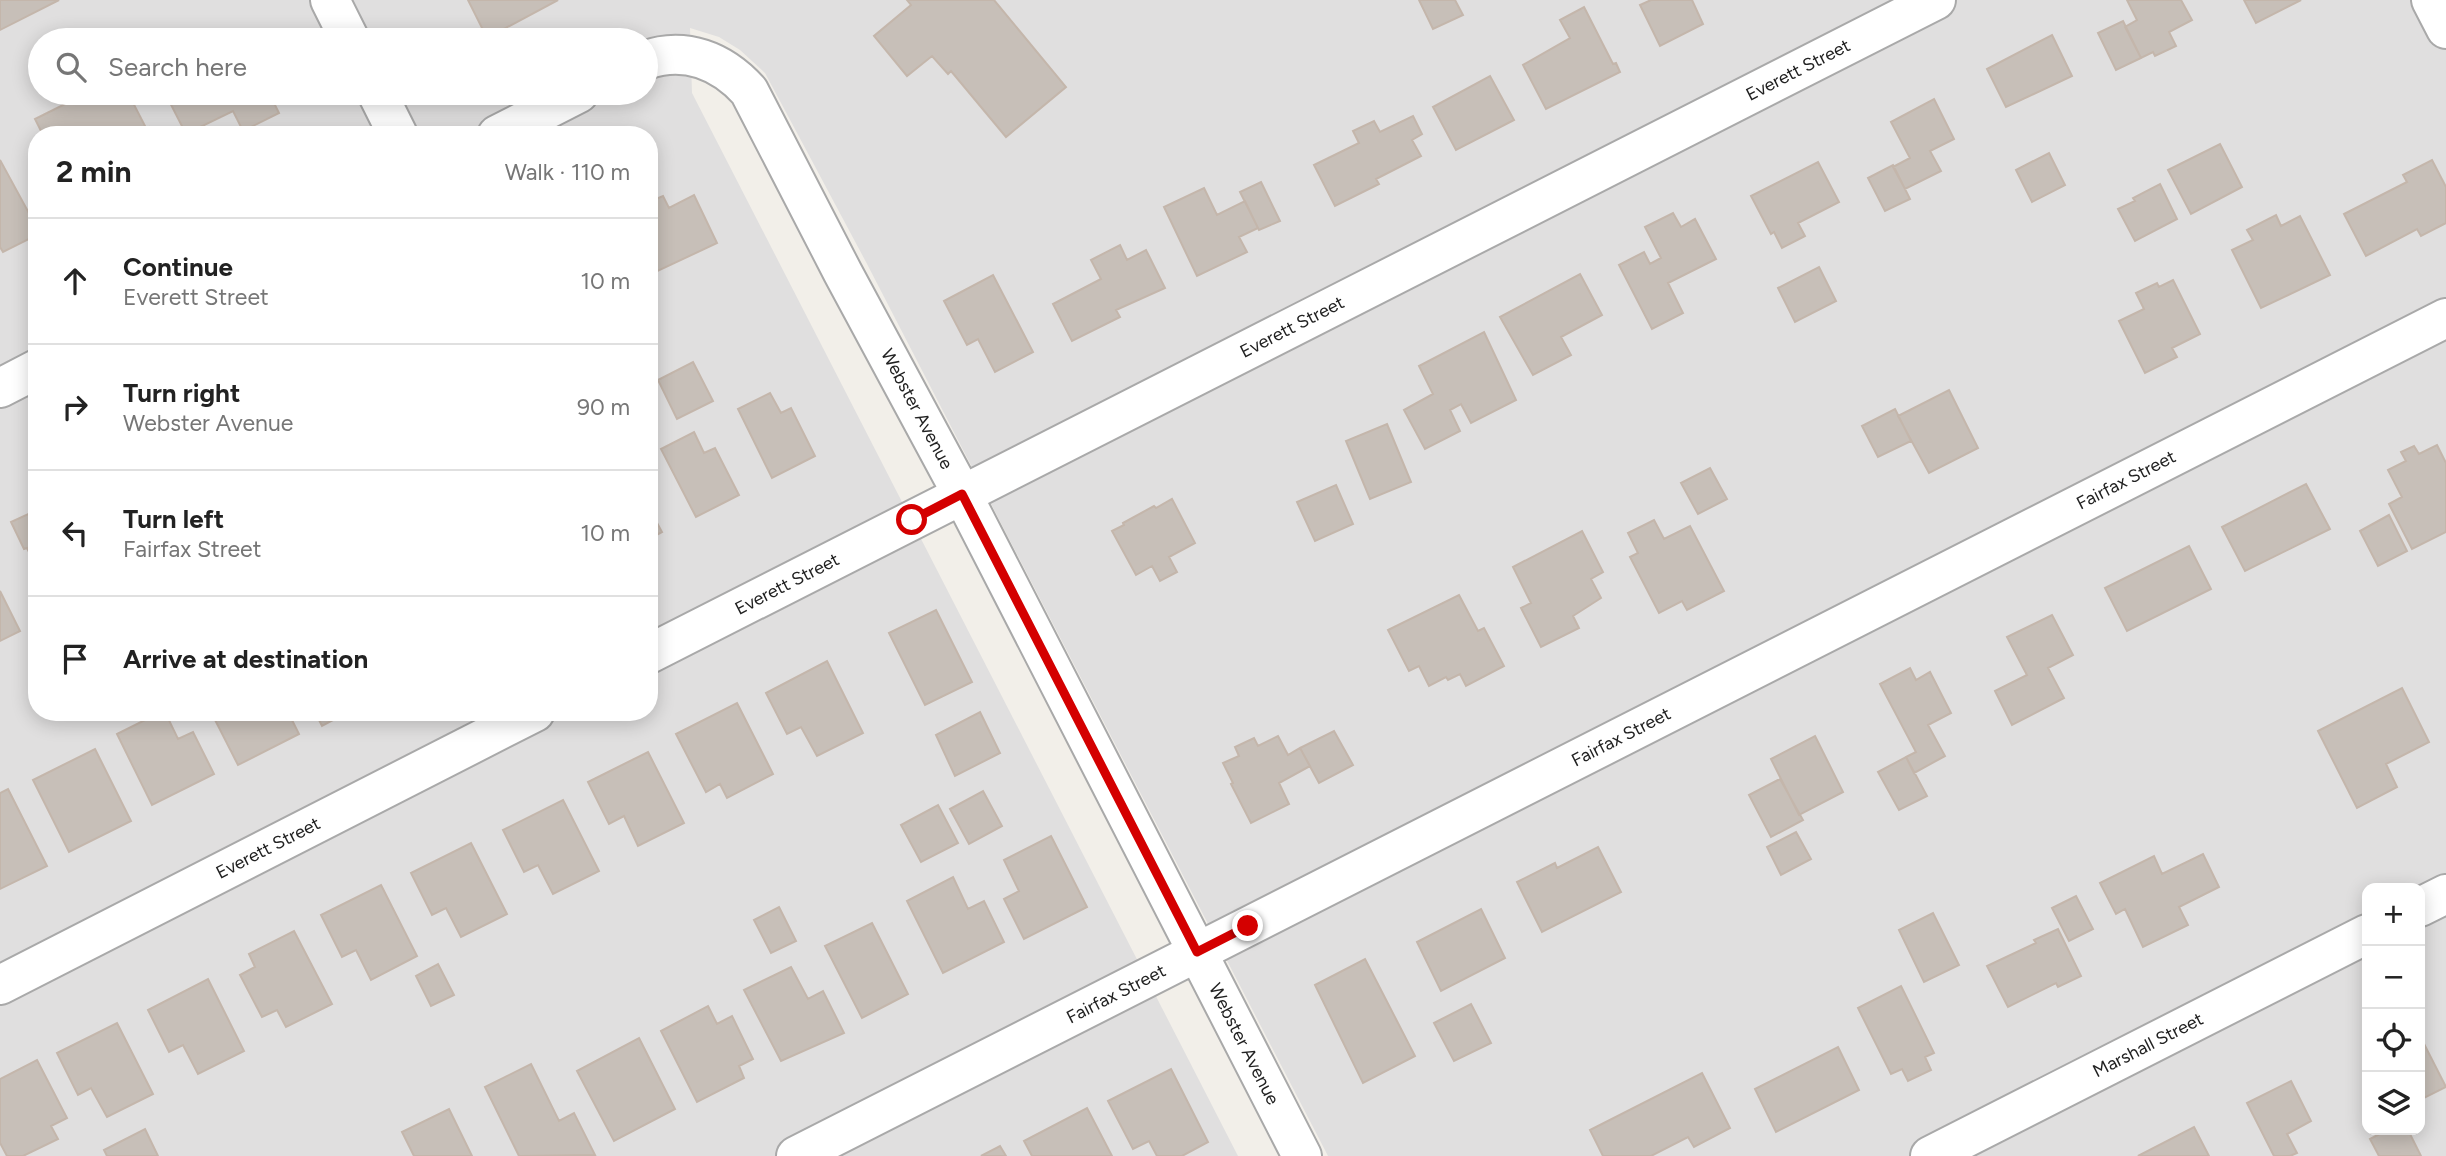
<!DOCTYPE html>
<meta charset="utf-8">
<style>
body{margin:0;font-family:Figtree,sans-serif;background:#f2f2f2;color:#222}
.controls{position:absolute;right:21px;bottom:21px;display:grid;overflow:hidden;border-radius:14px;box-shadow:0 4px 18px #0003}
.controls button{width:63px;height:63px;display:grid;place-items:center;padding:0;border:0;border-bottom:2px solid #e0e0e0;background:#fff;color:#222;font:35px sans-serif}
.stop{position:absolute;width:21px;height:21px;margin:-16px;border:5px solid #d40000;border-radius:50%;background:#fff}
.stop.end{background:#d40000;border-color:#fff;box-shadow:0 2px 7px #0008}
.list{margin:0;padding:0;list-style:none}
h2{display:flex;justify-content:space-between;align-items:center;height:91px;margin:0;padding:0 28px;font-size:30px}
h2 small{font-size:23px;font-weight:400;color:#767676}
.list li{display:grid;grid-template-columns:46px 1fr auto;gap:21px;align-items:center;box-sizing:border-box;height:126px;padding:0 28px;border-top:2px solid #e0e0e0}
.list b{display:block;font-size:26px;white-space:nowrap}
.list p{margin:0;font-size:23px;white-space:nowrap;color:#767676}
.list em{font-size:23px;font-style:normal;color:#767676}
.icon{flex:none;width:38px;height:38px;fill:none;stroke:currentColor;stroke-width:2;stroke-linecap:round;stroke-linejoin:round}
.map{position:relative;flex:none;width:2446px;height:1156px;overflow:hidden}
.search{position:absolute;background:#fff;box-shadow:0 4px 18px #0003;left:28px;top:28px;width:630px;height:77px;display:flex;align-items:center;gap:18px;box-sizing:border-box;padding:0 24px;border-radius:38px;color:#767676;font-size:26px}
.panel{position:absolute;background:#fff;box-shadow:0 4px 18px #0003;left:28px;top:126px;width:630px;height:595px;border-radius:28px}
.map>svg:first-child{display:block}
.residential{fill:#e0dfdf;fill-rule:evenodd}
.building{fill:#c7bfb8;stroke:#c4b6ab;stroke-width:2}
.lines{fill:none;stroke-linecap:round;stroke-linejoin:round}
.street-casing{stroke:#a9a9a9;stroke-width:42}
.street{stroke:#fff;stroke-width:38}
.route{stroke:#d40000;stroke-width:9}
.labels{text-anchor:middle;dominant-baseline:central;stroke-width:7;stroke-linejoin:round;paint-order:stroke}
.street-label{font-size:18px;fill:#222;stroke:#fff}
</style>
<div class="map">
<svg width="2446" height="1156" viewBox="0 0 2446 1156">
<rect width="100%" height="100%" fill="#f2efe9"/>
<!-- residential -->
<path class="residential" d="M0,0H2446V1156H1328L866,262L765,73L740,50L719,37L690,28L692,93L1238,1156H0ZM40,40H646V93H40ZM37,135H649V712H37ZM2367,888H2420V1130H2367Z"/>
<!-- building -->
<path class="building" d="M0,0H59L0,30Z
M468,0H558L487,38Z
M907,0H994L1066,87L1006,137L951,71L948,74L932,56L907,76L874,36L911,5Z
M1419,0H1455L1463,15L1433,29Z
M1651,0H1692L1703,24L1660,46L1640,5Z
M2127,0H2181L2192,20L2169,32L2176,46L2155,56L2153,52L2141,58L2125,27L2137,20Z
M2244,0H2301L2256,23Z
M1584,7L1613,64L1616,63L1620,72L1546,109L1523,65L1570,38L1560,20Z
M2123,21L2141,58L2116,70L2098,33Z
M2052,35L2072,76L2006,107L1987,69Z
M1490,76L1514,120L1456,150L1433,107Z
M87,93H128L146,128L149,127L154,135H43L35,119Z
M165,93H269L279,113L243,131L233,111L186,134Z
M1934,99L1954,139L1930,151L1941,171L1905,189L1893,167L1910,158L1891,122Z
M1413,116L1422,134L1412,140L1421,156L1376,179L1379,184L1335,206L1314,165L1359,143L1353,131L1374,121L1380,132Z
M2220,144L2242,187L2191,214L2168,170Z
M2049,153L2065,185L2032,202L2016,170Z
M0,160L37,228V235L3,252L0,247Z
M2432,160L2446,187V223L2421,236L2417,229L2366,256L2344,214L2407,182L2403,175Z
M1818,162L1839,202L1798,223L1805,236L1782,248L1774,232L1771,234L1751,196Z
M1893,165L1910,199L1885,211L1868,178Z
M1261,182L1280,221L1259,230L1240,192Z
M2160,184L2177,219L2135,241L2118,209L2135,201L2133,198Z
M1204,188L1217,215L1245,201L1258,228L1239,237L1247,252L1197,276L1164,207Z
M694,195L717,243L649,275V202L663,196L669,208Z
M1673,213L1681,227L1695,219L1716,259L1668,283L1683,313L1652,329L1619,265L1644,252L1650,264L1661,258L1645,227Z
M2276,215L2281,226L2300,216L2330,275L2261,308L2232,250L2253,240L2247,230Z
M1120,245L1127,260L1146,250L1165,288L1116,310L1120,317L1072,341L1053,304L1101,279L1091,260Z
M1819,267L1836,301L1795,322L1778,288Z
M1580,274L1602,315L1561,337L1571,355L1533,375L1500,317Z
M993,275L1033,352L995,372L978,339L967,345L944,301Z
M2173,280L2200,334L2172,348L2177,357L2145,373L2119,321L2144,309L2136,293L2157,283L2159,287Z
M1484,332L1516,400L1471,423L1461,404L1450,410L1460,431L1425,449L1404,410L1433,394L1419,366Z
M693,362L713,401L677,419L658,380Z
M1949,390L1978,448L1929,473L1898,416Z
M770,393L781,413L791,408L815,456L772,478L738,409Z
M1895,409L1911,441L1878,457L1862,426Z
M1387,424L1411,482L1370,499L1346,441Z
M694,432L704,453L715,448L739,495L696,517L661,449Z
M2437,445L2446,463V532L2412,549L2389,504L2402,497L2388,470L2406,461L2401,452L2414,446L2419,454Z
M1710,468L1727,499L1698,514L1681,483Z
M2306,484L2330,529L2245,571L2222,527Z
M1336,485L1353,524L1315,541L1297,502Z
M1172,499L1195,543L1169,557L1177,572L1160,581L1152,566L1136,575L1112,531L1124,525L1123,523L1154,506L1156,508Z
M649,508L662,532L649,539Z
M37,510V568L27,548L24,549L11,522Z
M2389,515L2407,551L2378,566L2360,531Z
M1654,520L1664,539L1690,526L1724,591L1687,610L1682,601L1659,613L1630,557L1638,553L1628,533Z
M1582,531L1603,572L1591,579L1601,598L1573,616L1579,628L1541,647L1521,608L1531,603L1513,567Z
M2189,546L2211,589L2127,631L2105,588Z
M0,591L20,631L0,641Z
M1459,595L1478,631L1484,628L1504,666L1466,686L1460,674L1448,680L1446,677L1429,686L1419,666L1409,671L1388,630Z
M936,610L972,682L925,705L889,633Z
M2052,615L2073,655L2048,668L2064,698L2012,725L1995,691L2027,675L2007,637Z
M827,661L863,733L817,756L801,727L787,734L766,693Z
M1910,668L1916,680L1930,672L1951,713L1928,725L1945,756L1914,773L1906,757L1916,752L1880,684Z
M2402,688L2429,742L2386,764L2397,787L2357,808L2318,731Z
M737,703L773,774L727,798L720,784L706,792L676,734Z
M161,712H165L178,739L193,732L214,774L152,805L117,734Z
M211,712H288L299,734L238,765Z
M315,712H348L322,726Z
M980,712L1000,753L955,776L936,735Z
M1334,731L1353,765L1319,783L1300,748Z
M1278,736L1288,755L1300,748L1310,766L1279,783L1289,804L1251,823L1231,784L1233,783L1223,763L1239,756L1235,747L1254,738L1258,746Z
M1815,736L1843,792L1799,815L1771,759Z
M95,749L131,821L69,852L33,780Z
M648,752L684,823L638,846L624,816L609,824L588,782Z
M1906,757L1927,796L1899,810L1878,772Z
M1780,779L1803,820L1771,837L1749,795Z
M8,789L47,866L0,889V793Z
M983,791L1002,826L969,844L950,809Z
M563,800L599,871L553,894L538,865L524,872L503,830Z
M938,805L958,843L921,862L901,825Z
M1796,832L1811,859L1781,875L1767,847Z
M1051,836L1087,907L1024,939L1004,899L1019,891L1004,860Z
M471,843L507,914L461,937L446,908L432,915L411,873Z
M1598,847L1621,892L1542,932L1517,882L1555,863L1557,868Z
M2203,854L2219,887L2179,907L2188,925L2143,947L2125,909L2116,914L2100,883L2154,856L2162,874Z
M953,877L968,909L984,901L1004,942L943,973L907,901Z
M381,885L417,956L371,980L356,950L342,957L321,915Z
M2076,896L2093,929L2069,941L2052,908Z
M779,907L796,941L771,953L754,920Z
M1481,909L1505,958L1441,991L1417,942Z
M1933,913L1959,965L1924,982L1899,930Z
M872,923L908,994L862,1018L825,946Z
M2058,929L2081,976L2058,987L2056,983L2008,1007L1987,966L2036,943L2034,940Z
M294,931L332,1004L286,1027L277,1010L262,1017L240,975L255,967L249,954Z
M1365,959L1415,1056L1363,1083L1315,985Z
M438,964L454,995L431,1006L416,976Z
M791,967L808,999L823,991L844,1033L781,1061L744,990Z
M208,979L244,1051L198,1074L183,1045L169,1052L148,1010Z
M1901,986L1934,1053L1925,1057L1931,1070L1908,1081L1902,1069L1891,1074L1858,1008Z
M1471,1004L1491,1043L1454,1061L1434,1023Z
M708,1006L717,1024L732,1016L753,1059L739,1066L744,1078L697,1102L661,1031Z
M117,1023L153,1094L107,1117L91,1088L78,1095L57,1053Z
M2420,1036L2446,1087L2420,1100Z
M639,1038L675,1109L614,1141L577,1071Z
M1838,1047L1859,1090L1776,1132L1755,1089Z
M37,1060L67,1118L51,1126L58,1139L23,1156H7L0,1143V1079Z
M531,1064L559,1121L574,1113L595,1155L519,1156L485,1087Z
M1171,1069L1208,1142L1182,1156H1157L1149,1141L1133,1149L1108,1101Z
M1702,1073L1730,1128L1694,1147L1688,1137L1651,1156H1603L1590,1130Z
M2291,1081L2311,1121L2287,1134L2297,1153L2290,1156H2274L2247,1103Z
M1087,1108L1112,1156H1032L1024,1141Z
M449,1109L472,1156H414L402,1132Z
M2194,1127L2209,1156H2138Z
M145,1129L158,1156H107L104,1150Z
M2387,1130H2408L2421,1156H2379L2370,1139Z
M1000,1146L1006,1156H981Z"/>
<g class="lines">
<defs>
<path id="street" d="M330,0L350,40
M2431,0L2446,29
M646,60C685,46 722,61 749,91L843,273L962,494L1302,1156
M377,93L398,135
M497,135L579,93
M0,388L37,369
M649,654L1936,0
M2420,907L2446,894
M0,985L535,712
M796,1156L2446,318
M1930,1156L2367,934"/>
</defs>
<!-- street casing -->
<use href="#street" class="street-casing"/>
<!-- street -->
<use href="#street" class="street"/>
</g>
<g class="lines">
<!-- route -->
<path class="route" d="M912,520L962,494L1197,952L1248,926"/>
</g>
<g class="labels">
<!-- street labels -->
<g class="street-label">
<text transform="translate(1798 70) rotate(-27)">Everett Street</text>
<text transform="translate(1292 327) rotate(-27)">Everett Street</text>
<text transform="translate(917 409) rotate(62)">Webster Avenue</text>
<text transform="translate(2126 480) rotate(-27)">Fairfax Street</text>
<text transform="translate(787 584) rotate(-27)">Everett Street</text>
<text transform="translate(1621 737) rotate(-27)">Fairfax Street</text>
<text transform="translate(268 848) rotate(-27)">Everett Street</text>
<text transform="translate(1116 994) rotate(-27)">Fairfax Street</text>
<text transform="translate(1244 1044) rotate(63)">Webster Avenue</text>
<text transform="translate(2148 1045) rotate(-27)">Marshall Street</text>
</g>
</g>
</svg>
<div class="controls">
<button>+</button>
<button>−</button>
<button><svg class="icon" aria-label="locate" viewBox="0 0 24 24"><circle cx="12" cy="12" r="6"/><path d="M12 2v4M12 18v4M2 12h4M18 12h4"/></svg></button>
<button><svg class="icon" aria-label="layers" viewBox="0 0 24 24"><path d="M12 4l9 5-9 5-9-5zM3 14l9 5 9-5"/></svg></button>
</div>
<div class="stop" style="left:912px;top:520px"></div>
<div class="stop end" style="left:1248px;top:926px"></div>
<div class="search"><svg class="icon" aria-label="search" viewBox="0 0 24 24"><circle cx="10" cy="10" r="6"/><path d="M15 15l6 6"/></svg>Search here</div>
<section class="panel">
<h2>2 min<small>Walk · 110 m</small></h2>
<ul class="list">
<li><svg class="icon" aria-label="ahead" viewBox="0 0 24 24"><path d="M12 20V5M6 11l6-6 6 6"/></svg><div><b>Continue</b><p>Everett Street</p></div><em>10 m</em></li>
<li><svg class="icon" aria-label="right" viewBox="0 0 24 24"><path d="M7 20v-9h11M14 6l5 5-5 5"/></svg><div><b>Turn right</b><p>Webster Avenue</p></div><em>90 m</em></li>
<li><svg class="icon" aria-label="left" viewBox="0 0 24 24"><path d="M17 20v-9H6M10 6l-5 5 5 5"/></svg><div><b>Turn left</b><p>Fairfax Street</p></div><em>10 m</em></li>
<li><svg class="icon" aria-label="arrive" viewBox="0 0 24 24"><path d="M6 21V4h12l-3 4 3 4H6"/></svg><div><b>Arrive at destination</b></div></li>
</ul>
</section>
</div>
